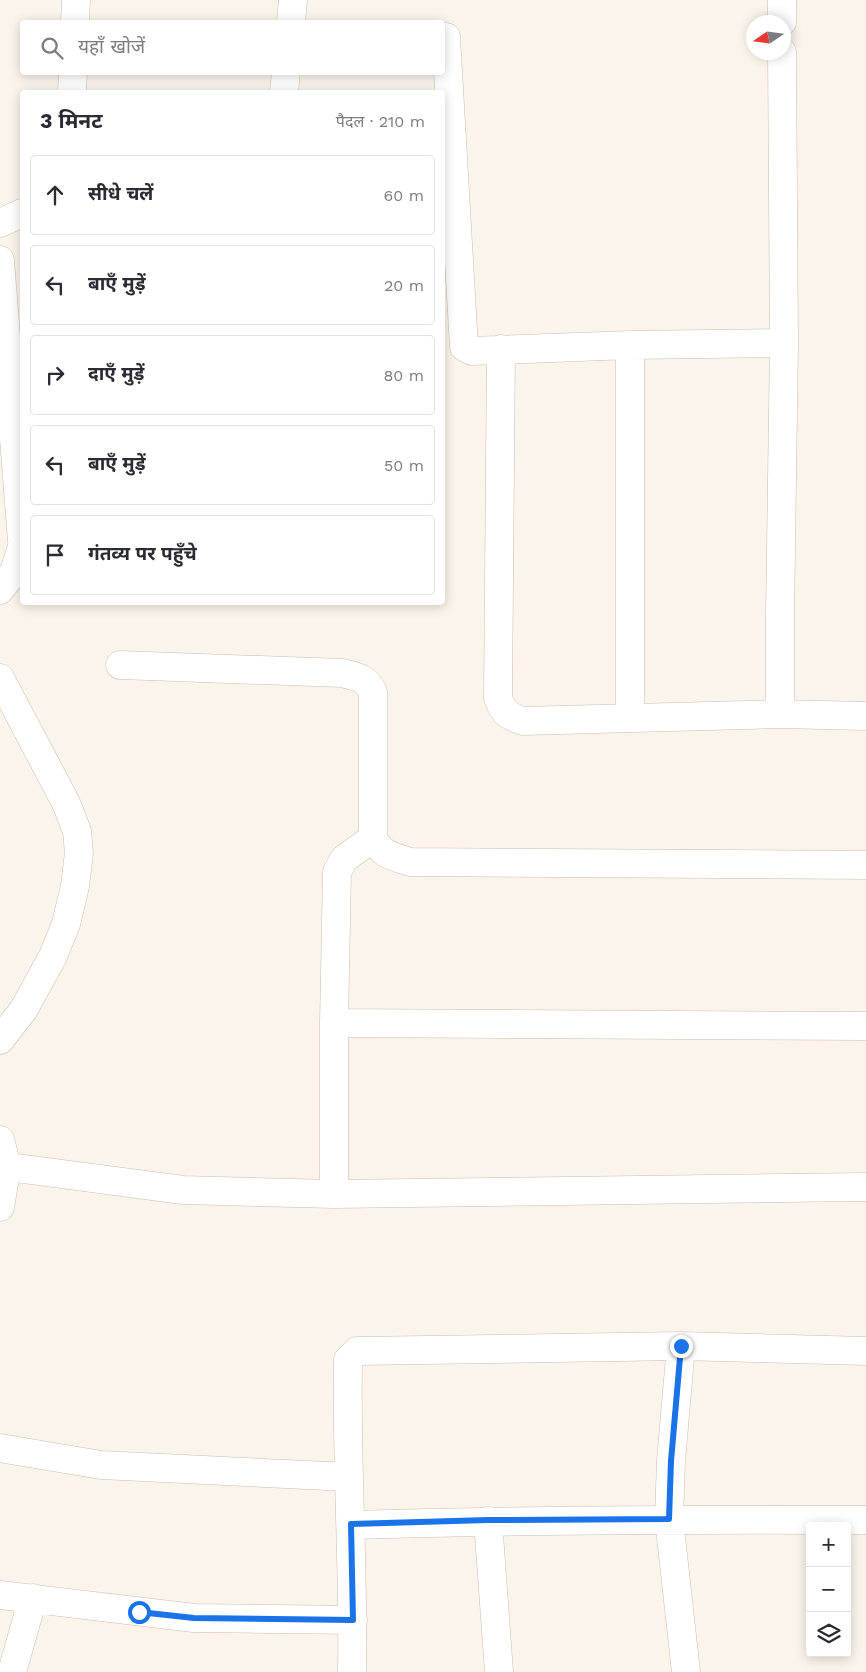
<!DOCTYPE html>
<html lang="hi">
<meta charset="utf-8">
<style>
body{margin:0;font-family:"Work Sans","Noto Sans Devanagari",sans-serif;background:#f7f7f7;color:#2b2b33}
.controls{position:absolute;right:15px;bottom:15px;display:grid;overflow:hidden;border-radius:5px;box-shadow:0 2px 12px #0003}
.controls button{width:45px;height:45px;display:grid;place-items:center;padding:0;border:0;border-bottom:1px solid #e1e1e2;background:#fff;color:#2b2b33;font:25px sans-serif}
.compass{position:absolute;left:746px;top:15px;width:45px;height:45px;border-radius:50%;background:#fff;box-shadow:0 2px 12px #0003;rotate:257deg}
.stop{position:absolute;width:15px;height:15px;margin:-11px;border:4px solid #1a73e8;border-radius:50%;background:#fff}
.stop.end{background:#1a73e8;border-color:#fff;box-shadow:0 1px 5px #0008}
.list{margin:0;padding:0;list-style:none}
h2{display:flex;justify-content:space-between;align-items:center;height:65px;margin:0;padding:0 20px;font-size:21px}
h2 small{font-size:16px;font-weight:400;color:#7c7c81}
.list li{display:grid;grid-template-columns:32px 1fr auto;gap:15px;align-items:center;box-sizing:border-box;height:80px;margin:0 10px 10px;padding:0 10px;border:1px solid #e1e1e2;border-radius:5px}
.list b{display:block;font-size:19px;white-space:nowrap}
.list em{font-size:16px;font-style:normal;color:#7c7c81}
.icon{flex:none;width:28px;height:28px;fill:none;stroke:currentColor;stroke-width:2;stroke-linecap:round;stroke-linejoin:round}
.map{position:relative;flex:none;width:866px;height:1672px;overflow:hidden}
.search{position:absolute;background:#fff;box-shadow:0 2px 12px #0003;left:20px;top:20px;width:425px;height:55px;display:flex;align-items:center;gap:12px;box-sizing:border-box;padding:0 18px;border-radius:5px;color:#7c7c81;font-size:19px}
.panel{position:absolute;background:#fff;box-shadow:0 2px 12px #0003;left:20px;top:90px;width:425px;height:515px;border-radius:5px}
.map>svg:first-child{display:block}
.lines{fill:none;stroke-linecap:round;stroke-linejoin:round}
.street-casing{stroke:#ccbcb2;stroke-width:29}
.street{stroke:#fff;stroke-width:28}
.route{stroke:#1a73e8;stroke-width:6}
</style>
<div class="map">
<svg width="866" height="1672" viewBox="0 0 866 1672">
<rect width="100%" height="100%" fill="#fbf4eb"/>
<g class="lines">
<defs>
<path id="street" d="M782,0V22
M75,22L76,0
M291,22L293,0
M446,37L464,347L472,351L630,345L784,343
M72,92L73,72
M284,92L286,72
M0,223L22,213
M0,260L22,541
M501,349L498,698C504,714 507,715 523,721L780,714L866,716
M0,590L14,572L22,547
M120,665L342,673C357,677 365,677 373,692V838C382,855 392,856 410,862L866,865
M0,678L66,803L77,831L79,853L75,886L66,924L53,956L24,1009L0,1040
M780,714V616L784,343L782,52
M630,718V345
M334,1023L866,1026
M0,1140L7,1166L0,1207
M0,1166L183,1190L334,1194L866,1187
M334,1194V1023L337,872L344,859L373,838
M681,1346L671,1461L669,1519L686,1672
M0,1448L101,1465L348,1477
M488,1521L499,1672
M351,1525C522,1520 694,1519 866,1520
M0,1595L194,1618L353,1620
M12,1672L33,1598
M352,1672C354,1568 346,1464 348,1360L357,1351L681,1346L866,1351"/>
</defs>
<!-- street casing -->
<use href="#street" class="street-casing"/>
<!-- street -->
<use href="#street" class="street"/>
</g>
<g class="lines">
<!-- route -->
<path class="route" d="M139,1612L194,1618L353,1620L351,1524L488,1520L669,1519L671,1461L681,1346"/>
</g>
</svg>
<div class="controls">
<button>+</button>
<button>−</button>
<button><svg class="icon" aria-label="layers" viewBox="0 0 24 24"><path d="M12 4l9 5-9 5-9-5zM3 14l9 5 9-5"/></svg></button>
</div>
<svg class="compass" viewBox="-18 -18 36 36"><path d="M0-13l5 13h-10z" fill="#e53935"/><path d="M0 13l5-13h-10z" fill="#7c7c81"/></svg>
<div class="stop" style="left:139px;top:1612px"></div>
<div class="stop end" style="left:681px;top:1346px"></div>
<div class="search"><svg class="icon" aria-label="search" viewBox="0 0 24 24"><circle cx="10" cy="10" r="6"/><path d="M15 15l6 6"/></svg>यहाँ खोजें</div>
<section class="panel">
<h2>3 मिनट<small>पैदल · 210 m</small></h2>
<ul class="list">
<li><svg class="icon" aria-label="ahead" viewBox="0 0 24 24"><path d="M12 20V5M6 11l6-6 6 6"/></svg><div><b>सीधे चलें</b></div><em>60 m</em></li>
<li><svg class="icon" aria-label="left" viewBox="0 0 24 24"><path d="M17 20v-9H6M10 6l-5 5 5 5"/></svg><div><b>बाएँ मुड़ें</b></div><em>20 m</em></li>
<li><svg class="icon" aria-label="right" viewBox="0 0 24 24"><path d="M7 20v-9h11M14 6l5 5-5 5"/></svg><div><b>दाएँ मुड़ें</b></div><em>80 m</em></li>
<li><svg class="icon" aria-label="left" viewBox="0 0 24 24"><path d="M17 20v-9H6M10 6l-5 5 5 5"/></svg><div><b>बाएँ मुड़ें</b></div><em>50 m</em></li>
<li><svg class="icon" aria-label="arrive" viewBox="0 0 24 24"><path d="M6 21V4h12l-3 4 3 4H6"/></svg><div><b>गंतव्य पर पहुँचे</b></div></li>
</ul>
</section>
</div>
